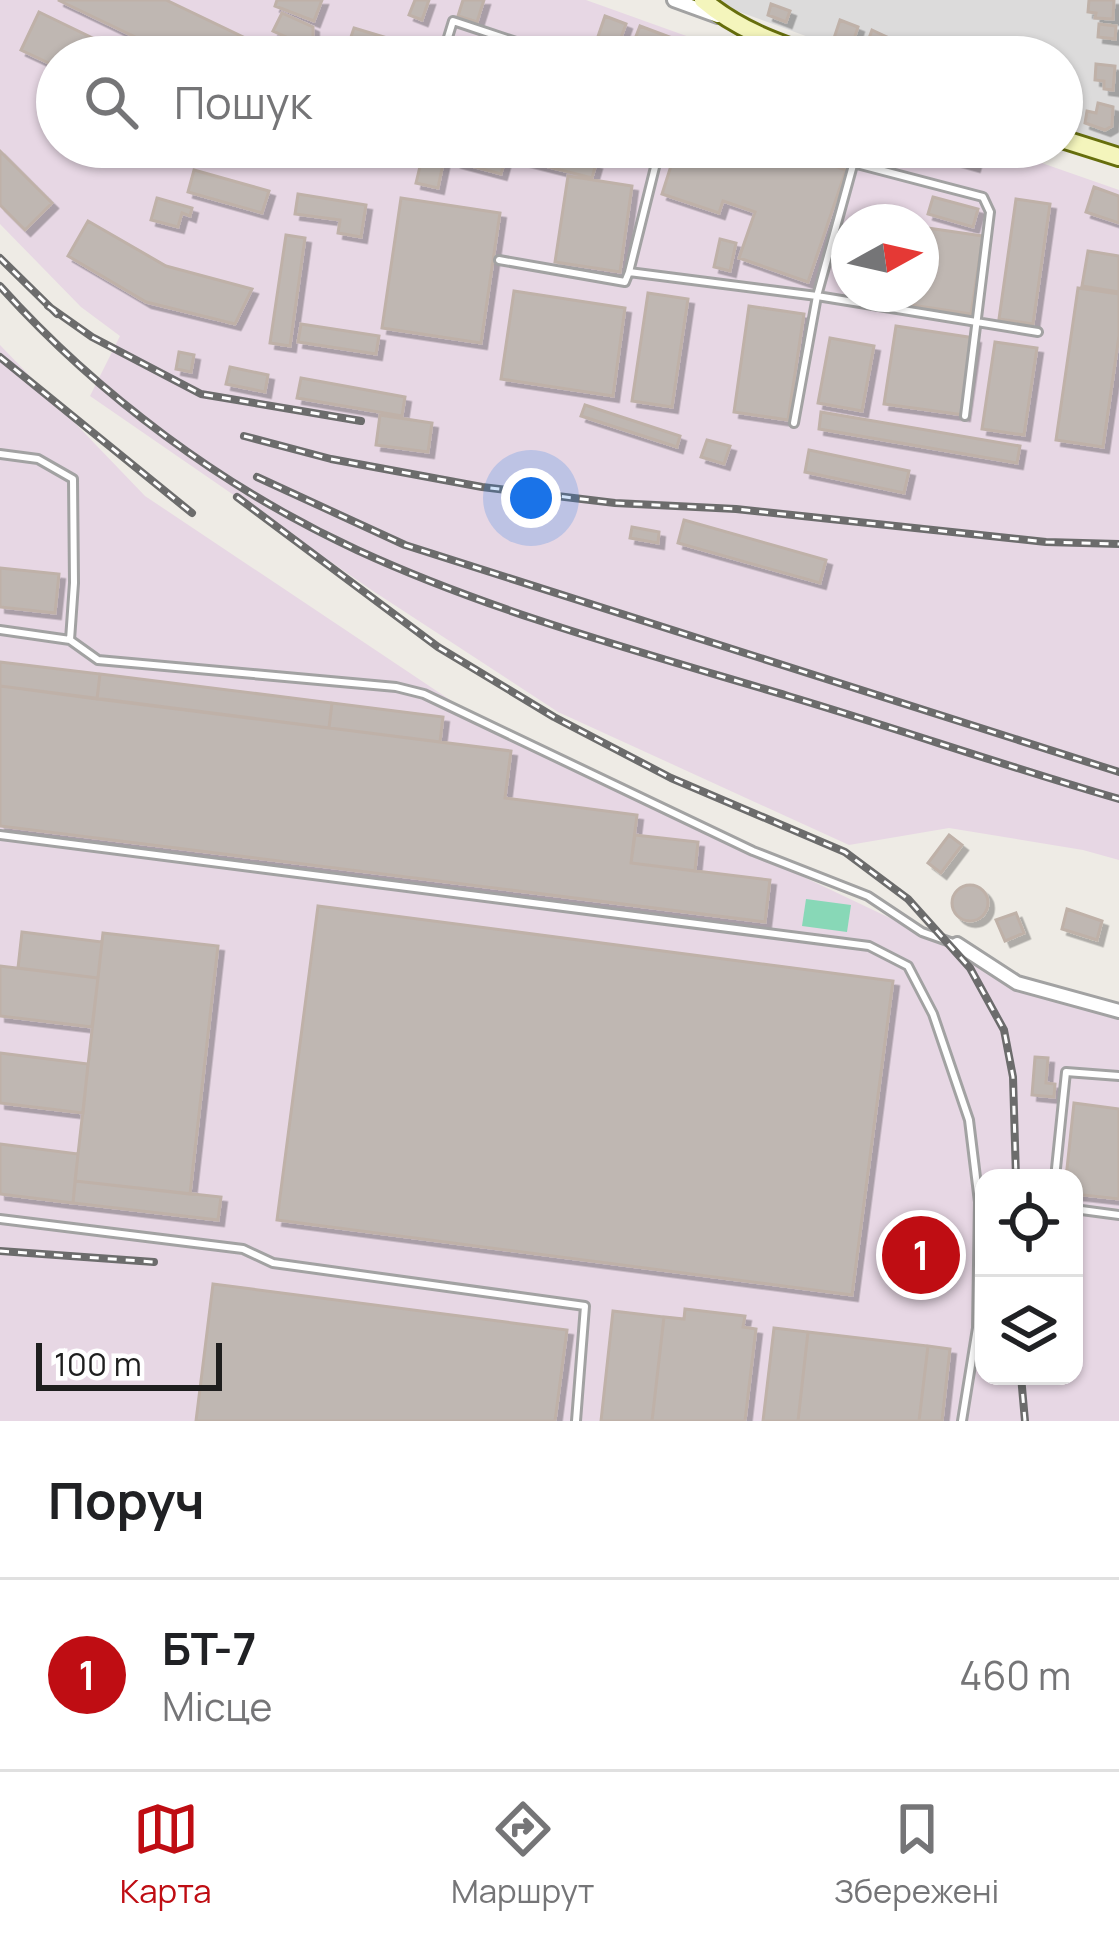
<!DOCTYPE html>
<html lang="uk">
<meta charset="utf-8">
<style>
body{margin:0;font-family:Manrope,sans-serif;background:#f6f6f6;color:#202124}
.controls{position:absolute;right:36px;bottom:36px;display:grid;overflow:hidden;border-radius:24px;box-shadow:0 3px 9px #0004}
.controls button{width:108px;height:108px;display:grid;place-items:center;padding:0;border:0;border-bottom:3px solid #e0e0e0;background:#fff;color:#202124;font:60px sans-serif}
.compass{position:absolute;left:831px;top:204px;width:108px;height:108px;border-radius:50%;background:#fff;box-shadow:0 3px 9px #0004;rotate:82deg}
.scale{position:absolute;left:36px;bottom:30px;width:186px;box-sizing:border-box;padding-left:12px;border:6px solid #1e1e1e;border-top:0;font-size:33px;line-height:42px;white-space:nowrap;color:#1e1e1e;-webkit-text-stroke:9px #fff;paint-order:stroke}
.you{position:absolute;left:531px;top:498px;width:42px;height:42px;margin:-30px;border:9px solid #fff;border-radius:50%;background:#1a73e8;box-shadow:0 0 0 18px #1a73e833}
.badge{display:grid;place-items:center;width:78px;height:78px;border-radius:50%;background:#bf0d13;color:#fff;font-size:39px;font-weight:700}
.pin{position:absolute;translate:-50% -50%;border:6px solid #fff;box-shadow:0 3px 12px #0006}
.list{margin:0;padding:0;list-style:none}
h2{display:flex;justify-content:space-between;align-items:center;height:156px;margin:0;padding:0 48px;font-size:51px}
h2 small{font-size:39px;font-weight:400;color:#757577}
.list li{display:grid;grid-template-columns:78px 1fr auto;gap:36px;align-items:center;box-sizing:border-box;height:192px;padding:0 48px;border-top:3px solid #e0e0e0}
.list b{display:block;font-size:45px;white-space:nowrap}
.list p{margin:0;font-size:39px;white-space:nowrap;color:#757577}
.list em{font-size:39px;font-style:normal;color:#757577}
.icon{flex:none;width:66px;height:66px;fill:none;stroke:currentColor;stroke-width:2;stroke-linecap:round;stroke-linejoin:round}
.map{position:relative;flex:none;width:1119px;height:1421px;overflow:hidden}
.search{position:absolute;background:#fff;box-shadow:0 3px 9px #0004;left:36px;right:36px;top:36px;height:132px;display:flex;align-items:center;gap:30px;box-sizing:border-box;padding:0 42px;border-radius:66px;color:#757577;font-size:45px}
.sheet{height:348px;background:#fff}
nav{display:flex;justify-content:space-around;align-items:center;box-sizing:border-box;height:168px;border-top:3px solid #e0e0e0;background:#fff;font-size:33px;color:#757577}
nav a{display:grid;justify-items:center;gap:6px}
nav .on{color:#bf0d13}
.map>svg:first-child{display:block}
.residential{fill:#dcdbdb}
.industrial{fill:#e7d7e4;fill-rule:evenodd}
.pitch{fill:#88d8b7}
.building{fill:#bfb7b2;stroke:#bfb1a8;stroke-width:3;filter:url(#shadow)}
.lines{fill:none;stroke-linecap:round;stroke-linejoin:round}
.service-casing{stroke:#a2a2a2;stroke-width:12}
.minor-casing{stroke:#a2a2a2;stroke-width:18}
.secondary-casing{stroke:#666e0c;stroke-width:22}
.service{stroke:#fff;stroke-width:6}
.minor{stroke:#fff;stroke-width:12}
.secondary{stroke:#f4f5bc;stroke-width:16}
.rail-casing{stroke:#6c6c6c;stroke-width:8}
.rail{stroke:#fff;stroke-width:3;stroke-dasharray:9;stroke-linecap:butt}
</style>
<div class="map">
<svg width="1119" height="1421" viewBox="0 0 1119 1421">
<defs>
<filter id="shadow"><feDropShadow dx="5.5" dy="5.5" stdDeviation="0" flood-color="#0004"/></filter>
</defs>
<rect width="100%" height="100%" fill="#eeebe5"/>
<!-- residential -->
<path class="residential" d="M718,0H1119V150L1062,129V57H863L729,8Z"/>
<!-- industrial -->
<path class="industrial" d="M0,0H586L745,57H57V147H996L1119,190V860L1083,850L949,828L849,845L558,712L373,591L90,396L120,336L81,307L0,224ZM849,222H921V294H849Z
M0,345L145,496L498,732L1046,992L1119,1011V1421H0ZM984,1178H1074V1376H984Z"/>
<!-- pitch -->
<path class="pitch" d="M806,899L851,905L847,932L802,926Z"/>
<!-- building -->
<path class="building" d="M58,0H166L285,57H177Z
M277,0H322L314,21L275,6Z
M415,0H429L422,20L409,15Z
M463,0H484L477,22L458,16Z
M1089,0H1114L1113,19L1095,18L1096,13L1088,12Z
M771,4L790,11L786,22L768,15Z
M39,12L132,57H57V67L21,50Z
M282,13L313,27V40L308,38L304,45L273,31Z
M605,16L626,24L614,57H591Z
M840,20L858,27L852,45L834,38Z
M1099,24L1116,26L1115,39L1098,37Z
M640,26L672,38L665,57H628Z
M354,28L414,46L411,57H344Z
M872,30L887,37L881,55L865,49Z
M896,38L911,43L905,57H889Z
M477,48L506,57H475Z
M1096,64L1115,66L1113,90L1104,89V81L1095,80Z
M1098,103L1113,107L1112,126L1105,130L1085,123L1087,111L1096,113Z
M461,147H529L596,164L592,178L506,156L501,174L456,162Z
M677,147H818L814,159L846,170L808,282L739,258L755,212L723,201L719,213L662,194Z
M865,147H893L890,157L864,150Z
M934,147H973L979,149L974,166L932,154Z
M0,151L52,203L25,230L0,205Z
M423,154L444,159L438,188L416,183Z
M194,170L269,191L262,213L188,192Z
M568,176L632,186L620,272L555,262Z
M1094,187L1119,196V223L1086,212Z
M298,194L366,205L361,237L338,233L340,220L295,214Z
M933,197L978,209L973,227L928,214Z
M157,198L192,208L190,216L182,213L178,227L151,220Z
M401,198L500,213L481,343L382,328Z
M1016,199L1050,204L1033,324L999,319Z
M88,221L166,266L252,289L235,324L146,302L68,256Z
M921,227L983,236L971,314L865,298V294H921Z
M286,235L305,238L290,346L270,343Z
M720,239L736,243L730,271L714,267Z
M1088,251L1119,256V292L1082,286Z
M1078,288L1119,294V336L1103,447L1056,440Z
M514,291L625,308L613,396L501,379Z
M648,293L688,299L672,407L632,401Z
M749,306L804,314L788,420L734,412Z
M301,324L379,336L376,354L298,342Z
M896,326L975,338L964,415L884,404Z
M830,338L874,346L862,411L818,403Z
M995,342L1037,348L1024,435L982,429Z
M179,352L194,355L191,372L176,369Z
M230,367L268,375L265,392L226,384Z
M301,378L405,397L402,416L297,398Z
M585,405L680,436L677,447L581,416Z
M821,412L1020,446L1017,463L819,429Z
M380,415L432,423L428,452L376,445Z
M707,440L730,446L724,464L701,457Z
M809,450L909,471L904,493L805,472Z
M684,520L826,560L820,583L678,543Z
M632,527L659,532L658,543L630,538Z
M0,568L59,574L55,613L0,607Z
M0,662L100,674L97,699L0,686Z
M100,674L332,703L329,728L97,699Z
M0,686L511,751L505,798L637,815L631,863L770,880L765,922L0,826Z
M332,703L443,717L440,742L329,728Z
M635,835L698,842L695,871L631,863Z
M949,835L962,845L941,873L928,863Z
M952 903a18 18 0 1 1 36 0a18 18 0 1 1-36 0Z
M318,906L893,981L852,1295L277,1220Z
M1067,909L1102,921L1097,940L1062,929Z
M1016,913L1024,933L1005,941L996,920Z
M22,932L102,942L98,978L18,968Z
M103,933L218,946L190,1194L75,1181Z
M0,966L98,978L92,1027L0,1016Z
M0,1053L88,1064L83,1113L0,1103Z
M1035,1057L1048,1058L1046,1083L1055,1084L1054,1097L1032,1095Z
M1074,1103L1119,1109V1199L1074,1194V1178H1066Z
M0,1144L78,1154L73,1203L0,1194Z
M75,1181L221,1197L218,1220L73,1203Z
M213,1284L567,1330L555,1421H196Z
M685,1309L745,1316L743,1327L756,1329L745,1421H652L664,1317L684,1319Z
M613,1311L664,1317L652,1421H601Z
M774,1328L808,1332L798,1421H763Z
M808,1332L928,1346L919,1421H798Z
M928,1346L950,1349L942,1421H919Z"/>
<g class="lines">
<defs>
<path id="service" d="M442,57L453,21L561,57
M853,163L983,197L990,212L965,416
M499,260L625,282L629,272L817,296L1038,332
M629,272L660,147
M794,423L817,296L858,147
M0,454L38,459L73,479L74,583L70,640
M0,630L70,640L98,660L396,687L424,694L753,851L868,896L922,932L956,944
M0,835L869,946L908,966L933,1014L969,1120L979,1202L977,1328L962,1421
M1055,1178L1066,1072L1119,1076
M1074,1209L1119,1215
M0,1219L243,1249L273,1263L585,1306L576,1421"/>
<path id="minor" d="M674,0L718,16
M957,944L1017,983L1119,1011"/>
<path id="secondary" d="M703,0C737,29 776,43 818,57
M1062,139L1119,157"/>
</defs>
<!-- service casing -->
<use href="#service" class="service-casing"/>
<!-- minor casing -->
<use href="#minor" class="minor-casing"/>
<!-- secondary casing -->
<use href="#secondary" class="secondary-casing"/>
<!-- service -->
<use href="#service" class="service"/>
<!-- minor -->
<use href="#minor" class="minor"/>
<!-- secondary -->
<use href="#secondary" class="secondary"/>
<defs>
<path id="rail" d="M0,258L57,314
M0,286C98,395 223,488 357,550C494,613 644,653 788,696C899,729 1008,767 1119,799
M48,306L92,337L201,394L361,421
M0,357L192,513
M244,436L331,459L482,487L615,503L736,509L1046,542L1119,544
M257,477L405,545L1119,772
M237,497L438,647L554,717L671,778L845,852L908,899L970,968L1004,1030L1013,1077L1016,1178
M0,1251L154,1262
M1021,1376L1025,1421"/>
</defs>
<!-- rail casing -->
<use href="#rail" class="rail-casing"/>
<!-- rail -->
<use href="#rail" class="rail"/>
</g>
</svg>
<div class="controls">
<button><svg class="icon" aria-label="locate" viewBox="0 0 24 24"><circle cx="12" cy="12" r="6"/><path d="M12 2v4M12 18v4M2 12h4M18 12h4"/></svg></button>
<button><svg class="icon" aria-label="layers" viewBox="0 0 24 24"><path d="M12 4l9 5-9 5-9-5zM3 14l9 5 9-5"/></svg></button>
</div>
<svg class="compass" viewBox="-18 -18 36 36"><path d="M0-13l5 13h-10z" fill="#e53935"/><path d="M0 13l5-13h-10z" fill="#757577"/></svg>
<div class="scale">100 m</div>
<div class="you"></div>
<div class="pin badge" style="left:921px;top:1255px">1</div>
<div class="search"><svg class="icon" aria-label="search" viewBox="0 0 24 24"><circle cx="10" cy="10" r="6"/><path d="M15 15l6 6"/></svg>Пошук</div>
</div>
<section class="sheet">
<h2>Поруч<small></small></h2>
<ul class="list">
<li><span class="badge">1</span><div><b>БТ-7</b><p>Місце</p></div><em>460 m</em></li>
</ul>
</section>
<nav>
<a class="on"><svg class="icon" aria-label="map" viewBox="0 0 24 24"><path d="M3 6l6-2 6 2 6-2v14l-6 2-6-2-6 2zM9 4v14M15 6v14"/></svg>Карта</a>
<a><svg class="icon" aria-label="directions" viewBox="0 0 24 24"><path d="M12 3l9 9-9 9-9-9zM9 14v-3h6M13 9l2 2-2 2"/></svg>Маршрут</a>
<a><svg class="icon" aria-label="saved" viewBox="0 0 24 24"><path d="M7 4h10v16l-5-4-5 4z"/></svg>Збережені</a>
</nav>
